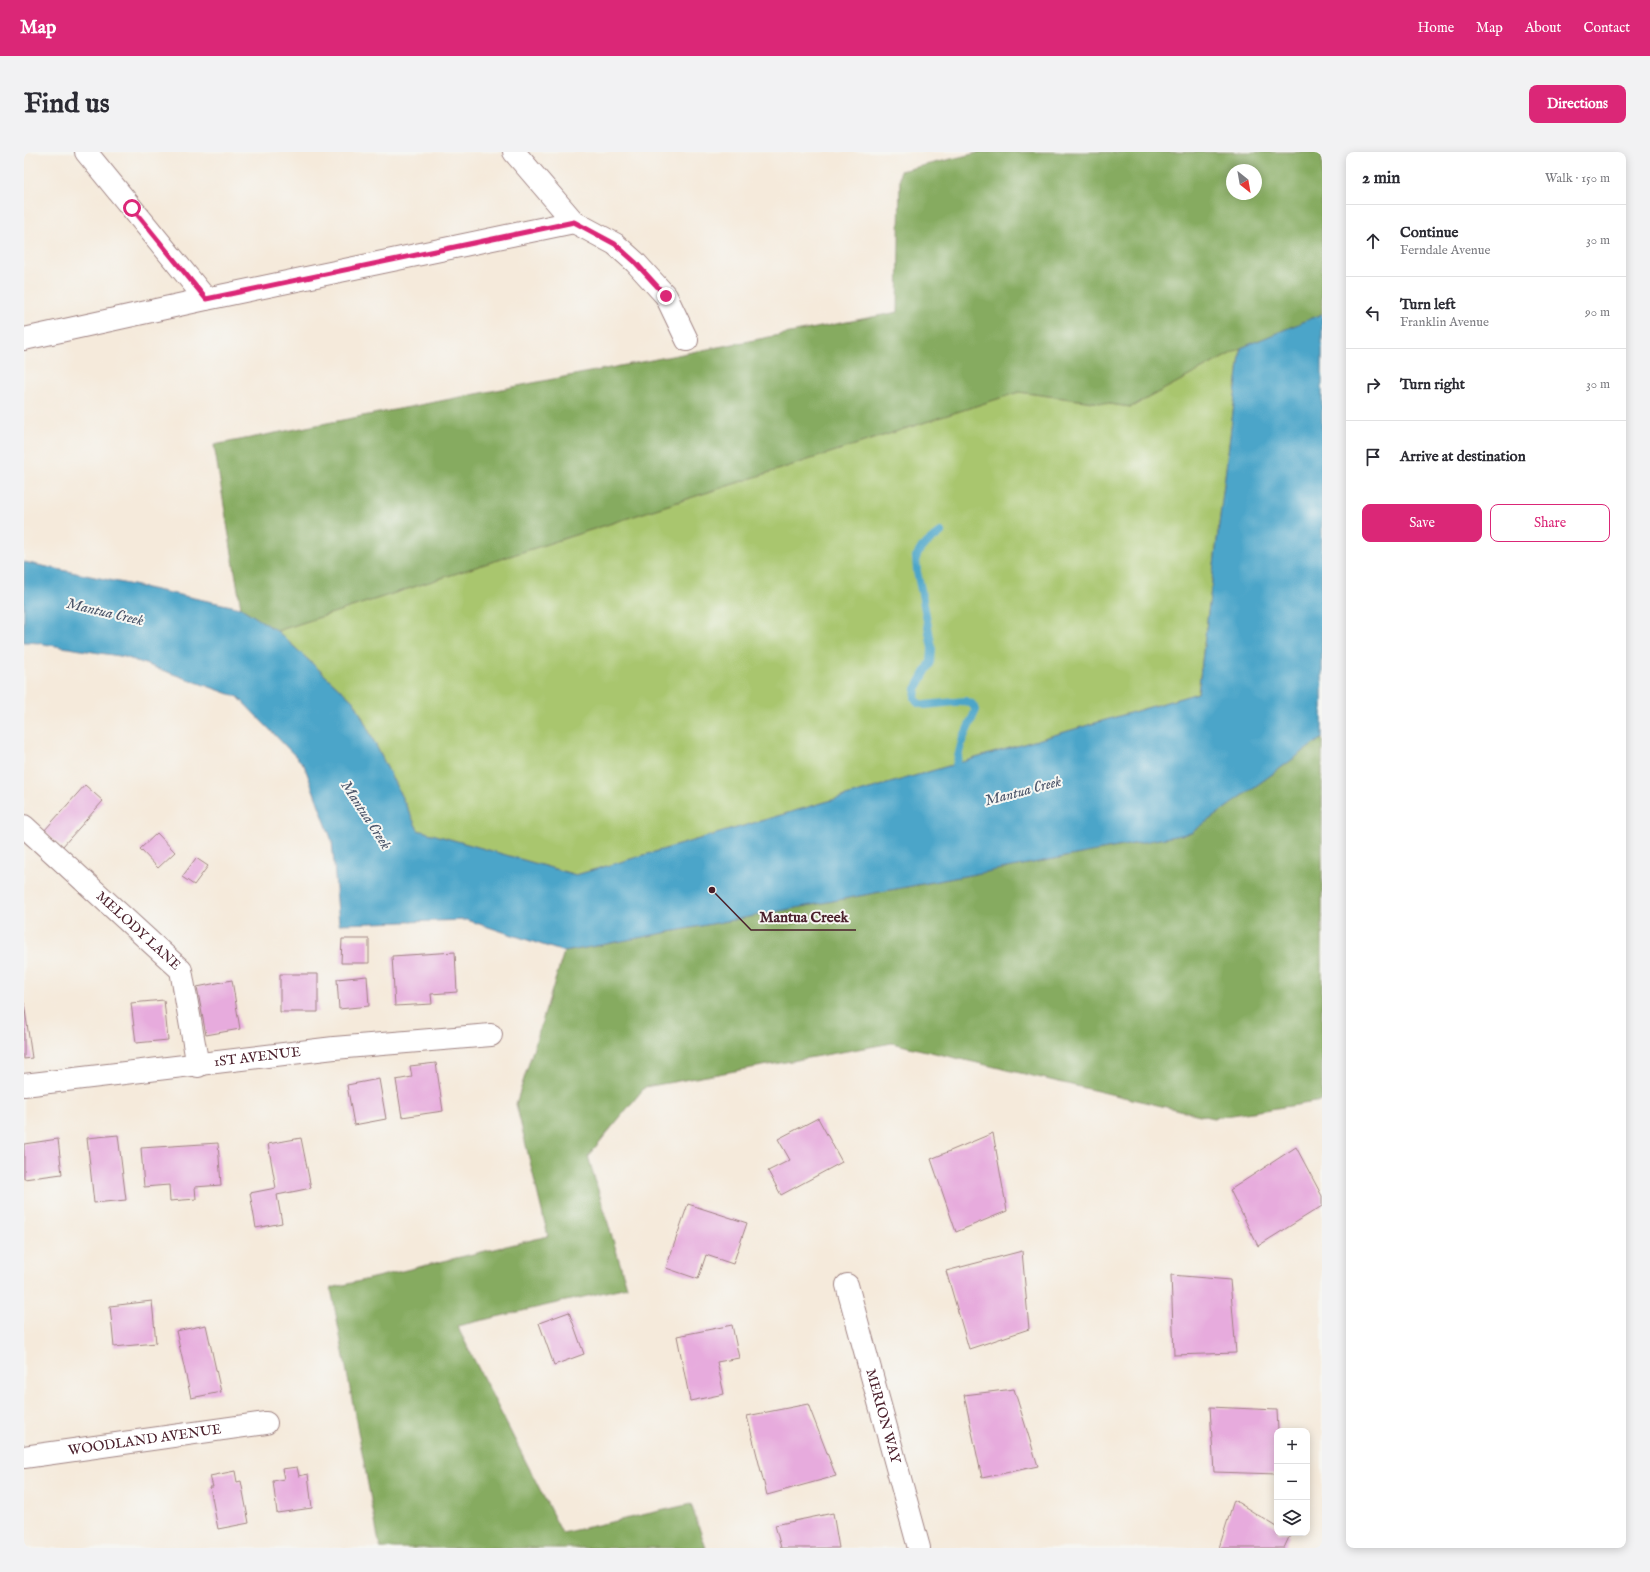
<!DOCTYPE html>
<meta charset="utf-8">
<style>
body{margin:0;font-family:"IM FELL English",serif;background:#f2f2f3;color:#2b2b33}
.controls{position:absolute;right:12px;bottom:12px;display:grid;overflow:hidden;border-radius:8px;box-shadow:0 2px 10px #0003}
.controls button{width:36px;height:36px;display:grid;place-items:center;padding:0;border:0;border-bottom:1px solid #e1e1e2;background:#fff;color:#2b2b33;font:20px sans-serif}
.compass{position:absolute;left:1202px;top:12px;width:36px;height:36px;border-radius:50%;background:#fff;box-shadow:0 2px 10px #0003;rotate:149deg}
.stop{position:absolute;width:12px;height:12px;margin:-9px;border:3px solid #db2777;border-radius:50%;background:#fff}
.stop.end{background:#db2777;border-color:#fff;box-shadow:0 1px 4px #0008}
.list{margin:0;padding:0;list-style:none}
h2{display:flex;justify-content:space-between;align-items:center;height:52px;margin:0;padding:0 16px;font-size:17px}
h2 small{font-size:13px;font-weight:400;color:#7c7c81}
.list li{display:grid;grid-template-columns:26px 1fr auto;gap:12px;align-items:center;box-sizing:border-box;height:72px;padding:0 16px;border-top:1px solid #e1e1e2}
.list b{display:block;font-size:15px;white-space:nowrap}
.list p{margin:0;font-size:13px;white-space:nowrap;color:#7c7c81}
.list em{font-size:13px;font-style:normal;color:#7c7c81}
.actions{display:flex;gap:8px;padding:12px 16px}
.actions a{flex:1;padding:9px 0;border:1px solid #db2777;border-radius:8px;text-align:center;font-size:14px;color:#db2777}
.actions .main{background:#db2777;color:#fff}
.icon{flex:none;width:22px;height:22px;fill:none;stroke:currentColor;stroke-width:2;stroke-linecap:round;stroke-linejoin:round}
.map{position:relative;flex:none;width:1298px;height:1396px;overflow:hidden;border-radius:8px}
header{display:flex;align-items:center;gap:24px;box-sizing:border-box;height:56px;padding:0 20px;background:#db2777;color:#fff}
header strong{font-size:19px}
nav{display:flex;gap:22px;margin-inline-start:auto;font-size:14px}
.intro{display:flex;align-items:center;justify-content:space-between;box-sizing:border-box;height:96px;padding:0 24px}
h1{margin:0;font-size:28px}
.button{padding:10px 18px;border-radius:8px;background:#db2777;color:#fff;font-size:14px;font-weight:700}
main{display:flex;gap:24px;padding:0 24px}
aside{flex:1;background:#fff;border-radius:8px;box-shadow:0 2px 10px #0003}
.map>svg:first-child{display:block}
.green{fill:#a9c66e;stroke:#7a724c}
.forest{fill:#86ab61;stroke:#686546;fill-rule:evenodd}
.water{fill:#4ca5c9;stroke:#4b627a}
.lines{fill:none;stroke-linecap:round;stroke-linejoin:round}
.stream{stroke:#4ca5c9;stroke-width:8}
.building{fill:#e7abdd}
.minor-casing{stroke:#a08483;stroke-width:24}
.minor{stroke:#fff;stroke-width:22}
.route{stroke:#db2777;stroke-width:5}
.labels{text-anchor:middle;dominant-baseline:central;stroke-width:4;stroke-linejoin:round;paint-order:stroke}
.street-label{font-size:14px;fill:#4a1f2b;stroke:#f6f6f2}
.water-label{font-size:15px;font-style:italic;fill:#4b556a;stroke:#f6f6f2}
.leader{fill:none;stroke:#4a1f2b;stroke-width:1.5}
.callout-dot{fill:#4a1f2b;stroke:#f6f6f2;stroke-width:1.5}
.callout-label{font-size:15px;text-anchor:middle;font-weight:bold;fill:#4a1f2b;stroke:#f6f6f2;stroke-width:4;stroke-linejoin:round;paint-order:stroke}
</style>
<header>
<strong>Map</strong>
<nav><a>Home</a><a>Map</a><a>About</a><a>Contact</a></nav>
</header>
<div class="intro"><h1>Find us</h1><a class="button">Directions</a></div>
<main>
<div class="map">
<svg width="1298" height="1396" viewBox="0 0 1298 1396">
<rect width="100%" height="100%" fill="#f6f6f2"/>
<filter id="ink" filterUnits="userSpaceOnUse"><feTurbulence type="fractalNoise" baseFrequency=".025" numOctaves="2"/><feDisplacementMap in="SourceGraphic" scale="8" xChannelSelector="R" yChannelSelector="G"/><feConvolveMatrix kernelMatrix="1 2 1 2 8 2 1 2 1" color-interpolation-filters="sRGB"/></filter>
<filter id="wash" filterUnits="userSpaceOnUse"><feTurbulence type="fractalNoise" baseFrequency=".012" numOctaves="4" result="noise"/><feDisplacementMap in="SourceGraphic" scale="16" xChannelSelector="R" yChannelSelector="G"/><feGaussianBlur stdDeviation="0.9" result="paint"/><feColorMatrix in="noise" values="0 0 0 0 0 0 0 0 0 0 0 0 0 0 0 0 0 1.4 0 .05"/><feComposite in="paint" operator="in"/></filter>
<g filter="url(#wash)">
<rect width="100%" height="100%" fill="#f5eadb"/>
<!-- green -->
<path class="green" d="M1217,196L1174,541L552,723L394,678L331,551L253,479L995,240L1107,255Z"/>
<!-- forest -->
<path class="forest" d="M957,0H1298V162L1217,196L1107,255L995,240L253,479L217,456L190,293L874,160L876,19ZM1208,18H1232V42H1208Z
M1298,586V949L1189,966L868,891L621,935L564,1004L603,1135L433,1174L538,1381L667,1352L682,1396H356L307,1136L524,1084L492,952L540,800L1167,681Z"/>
<!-- water -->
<path class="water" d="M1298,162V586L1167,681L540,800L443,768L315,772L308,689L280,613L214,545L101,505L7,490H0V410L217,456L253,479L331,551L394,678L552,723L1174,541L1217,196Z"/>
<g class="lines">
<!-- stream -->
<path class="stream" d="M917,380L898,395L892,405L893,420L898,442L908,496L907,510L892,537L891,546L894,551L901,553L941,549L948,552L952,558L938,589L930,621"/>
</g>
<g id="blocks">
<!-- building -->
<path class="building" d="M61,633L79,649L38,695L20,679Z
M133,681L151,700L134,716L116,697Z
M172,706L184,714L170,733L158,725Z
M318,787H345V811H317Z
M431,800L433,840L407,842L408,852L371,854L368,804Z
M256,822H294V860H256Z
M343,824L345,854L315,857L313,827Z
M208,828L216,877L182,883L173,835Z
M140,848L144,888L112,891L107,851Z
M0,851L8,906L0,907Z
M412,911L419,959L378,965L372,928L388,925L386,914Z
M355,927L362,967L330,973L323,933Z
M794,966L818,1010L757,1043L744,1019L766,1008L754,987Z
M969,981L983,1059L932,1080L907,1007Z
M94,983L102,1048L70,1051L63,986Z
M277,986L287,1036L253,1043L258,1071L232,1076L226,1041L252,1036L244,992Z
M34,987L38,1022L0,1027V992Z
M194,991L197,1033L171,1035L172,1047L146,1049L145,1033L120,1035L117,996Z
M1272,995L1298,1044V1054L1234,1094L1206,1038Z
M664,1052L723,1071L709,1112L682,1103L674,1127L642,1116Z
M998,1099L1005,1177L945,1197L922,1119Z
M1147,1123L1206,1128L1212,1201L1150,1203Z
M128,1149L132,1191L90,1195L86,1154Z
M545,1160L560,1202L530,1213L515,1171Z
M182,1173L197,1240L167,1246L152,1179Z
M708,1173L715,1206L693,1210L700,1242L666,1249L653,1184Z
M990,1237L1014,1314L958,1326L940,1243Z
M784,1252L812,1324L743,1343L723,1264Z
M1186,1255L1253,1258L1254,1279H1253V1322L1190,1320Z
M273,1315L275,1324L284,1322L288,1356L253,1361L249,1329L260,1327L258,1317Z
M211,1319L213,1330L217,1329L225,1371L194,1377L186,1335H189L186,1324Z
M1210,1348L1253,1375V1381H1263L1266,1383L1260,1396H1195Z
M809,1361L815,1396H757L751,1373Z"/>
</g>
</g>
<g filter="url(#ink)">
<use href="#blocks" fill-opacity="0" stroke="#a08483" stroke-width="1"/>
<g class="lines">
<defs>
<g id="minor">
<path d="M62,0L182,147"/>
<path d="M490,0L550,70L591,92L611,110L642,144L663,188"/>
<path d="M0,187L182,147L550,70"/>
<path id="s1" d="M0,674L157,818L174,914"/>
<path id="s2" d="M0,933L310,896L467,883"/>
<path id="s3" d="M823,1133L895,1396"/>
<path id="s4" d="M0,1305L242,1271"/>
</g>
</defs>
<!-- minor casing -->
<use href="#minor" class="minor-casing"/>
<!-- minor -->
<use href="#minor" class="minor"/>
</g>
</g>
<g class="lines" filter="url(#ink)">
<!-- route -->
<path class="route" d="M108,56L182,147L550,70L591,92L611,110L642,144"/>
</g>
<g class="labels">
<!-- street labels -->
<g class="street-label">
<text stroke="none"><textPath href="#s1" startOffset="155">MELODY LANE</textPath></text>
<text stroke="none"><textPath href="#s2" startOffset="235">1ST AVENUE</textPath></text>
<text stroke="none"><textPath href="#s3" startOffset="136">MERION WAY</textPath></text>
<text stroke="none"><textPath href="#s4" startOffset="122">WOODLAND AVENUE</textPath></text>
</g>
<!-- water labels -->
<g class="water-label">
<text transform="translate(81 460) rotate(13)">Mantua Creek</text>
<text transform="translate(999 639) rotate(-15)">Mantua Creek</text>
<text transform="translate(342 663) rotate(57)">Mantua Creek</text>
</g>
</g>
<!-- callouts -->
<path class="leader" d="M688 738L727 778H832"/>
<circle class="callout-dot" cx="688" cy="738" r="4"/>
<g class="callout-label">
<text x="780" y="770">Mantua Creek</text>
</g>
</svg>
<div class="controls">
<button>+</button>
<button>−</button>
<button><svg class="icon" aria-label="layers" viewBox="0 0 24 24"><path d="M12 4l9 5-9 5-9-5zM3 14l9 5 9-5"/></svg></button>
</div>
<svg class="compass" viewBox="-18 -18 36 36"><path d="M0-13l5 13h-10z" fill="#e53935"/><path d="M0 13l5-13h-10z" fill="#7c7c81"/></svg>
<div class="stop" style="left:108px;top:56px"></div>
<div class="stop end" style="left:642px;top:144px"></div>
</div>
<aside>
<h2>2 min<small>Walk · 150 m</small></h2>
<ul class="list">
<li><svg class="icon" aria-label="ahead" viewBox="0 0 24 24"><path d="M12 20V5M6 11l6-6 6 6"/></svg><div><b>Continue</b><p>Ferndale Avenue</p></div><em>30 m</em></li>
<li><svg class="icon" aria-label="left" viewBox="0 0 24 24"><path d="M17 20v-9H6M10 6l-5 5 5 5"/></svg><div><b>Turn left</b><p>Franklin Avenue</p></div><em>90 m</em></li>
<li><svg class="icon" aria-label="right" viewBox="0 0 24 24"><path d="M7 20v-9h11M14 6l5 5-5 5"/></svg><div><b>Turn right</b></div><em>30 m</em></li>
<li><svg class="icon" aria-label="arrive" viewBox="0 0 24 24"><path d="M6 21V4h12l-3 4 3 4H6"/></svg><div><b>Arrive at destination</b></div></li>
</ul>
<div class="actions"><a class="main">Save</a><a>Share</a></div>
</aside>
</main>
